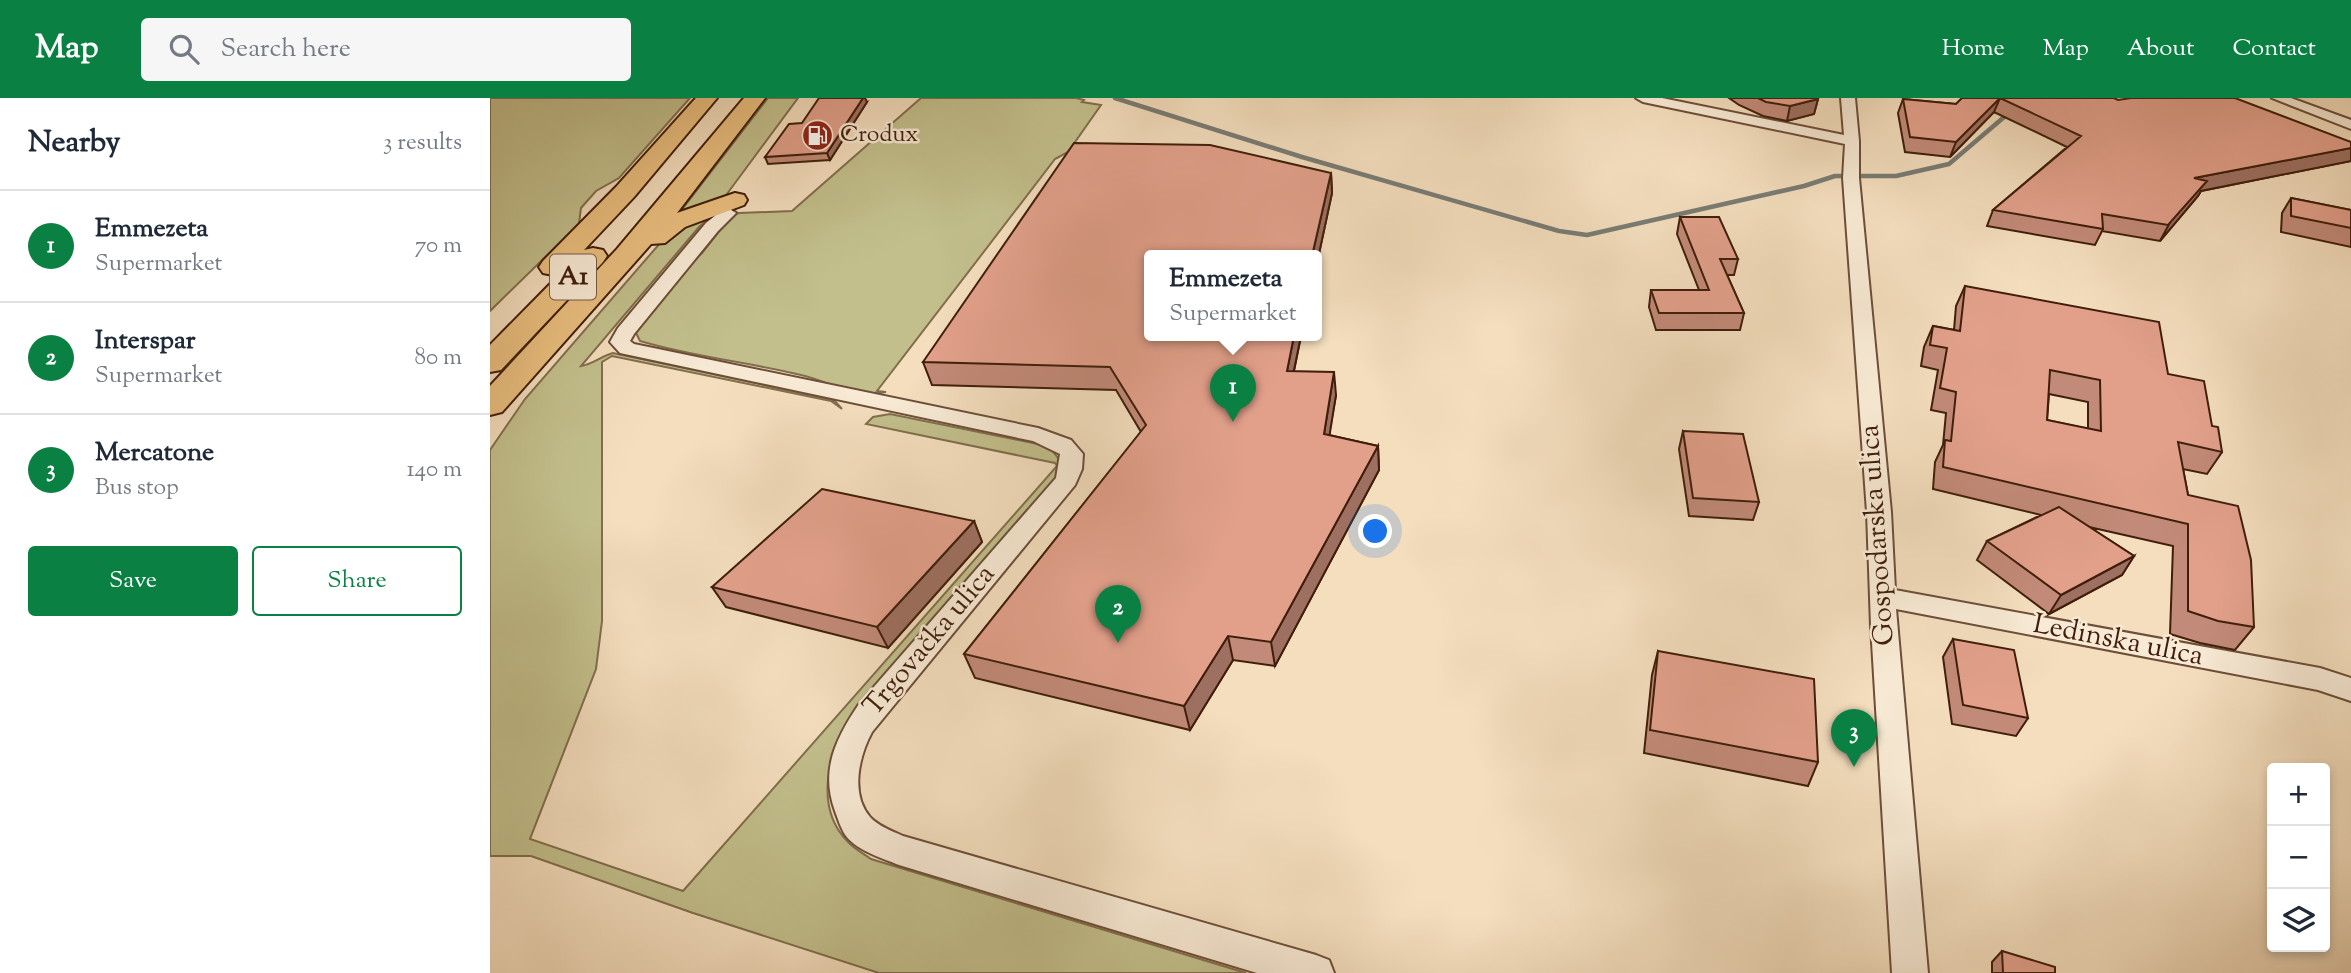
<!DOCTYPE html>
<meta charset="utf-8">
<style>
body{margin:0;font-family:"Sorts Mill Goudy",serif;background:#f6f6f7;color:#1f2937}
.controls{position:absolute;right:21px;bottom:21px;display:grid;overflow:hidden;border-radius:7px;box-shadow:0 4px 10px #0003}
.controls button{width:63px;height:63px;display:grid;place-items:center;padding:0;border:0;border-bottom:2px solid #e0e1e3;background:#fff;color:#1f2937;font:35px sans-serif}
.you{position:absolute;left:886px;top:434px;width:24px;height:24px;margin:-18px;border:5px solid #fff;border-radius:50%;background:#1a73e8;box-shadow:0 0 0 10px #1a73e833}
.badge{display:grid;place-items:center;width:46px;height:46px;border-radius:50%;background:#0b8043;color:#fff;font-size:23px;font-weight:700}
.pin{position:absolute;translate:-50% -58px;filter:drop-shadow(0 2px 4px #0008)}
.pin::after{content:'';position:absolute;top:37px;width:24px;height:21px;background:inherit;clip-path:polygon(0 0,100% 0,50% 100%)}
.popup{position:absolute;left:654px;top:152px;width:178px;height:91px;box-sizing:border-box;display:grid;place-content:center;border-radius:7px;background:#fff;filter:drop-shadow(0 2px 5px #0005);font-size:23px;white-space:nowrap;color:#747a83}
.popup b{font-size:26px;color:#1f2937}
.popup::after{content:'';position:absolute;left:50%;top:100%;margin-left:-14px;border:14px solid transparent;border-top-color:#fff}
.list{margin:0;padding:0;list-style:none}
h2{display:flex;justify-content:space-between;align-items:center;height:91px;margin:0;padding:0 28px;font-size:30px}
h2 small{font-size:23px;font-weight:400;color:#747a83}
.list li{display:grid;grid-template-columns:46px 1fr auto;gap:21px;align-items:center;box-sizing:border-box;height:112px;padding:0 28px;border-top:2px solid #e0e1e3}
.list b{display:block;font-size:26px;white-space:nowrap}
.list p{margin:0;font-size:23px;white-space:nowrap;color:#747a83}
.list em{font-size:23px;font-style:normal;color:#747a83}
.actions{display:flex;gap:14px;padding:21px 28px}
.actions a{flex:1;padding:16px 0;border:2px solid #0b8043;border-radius:7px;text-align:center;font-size:24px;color:#0b8043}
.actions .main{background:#0b8043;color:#fff}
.icon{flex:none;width:38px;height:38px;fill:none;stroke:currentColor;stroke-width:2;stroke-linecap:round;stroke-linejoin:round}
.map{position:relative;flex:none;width:1861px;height:875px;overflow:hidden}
header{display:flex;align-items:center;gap:42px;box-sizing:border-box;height:98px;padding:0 35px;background:#0b8043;color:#fff}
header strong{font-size:33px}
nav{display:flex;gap:38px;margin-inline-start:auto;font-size:24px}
.search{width:490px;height:63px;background:#f6f6f7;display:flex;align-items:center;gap:18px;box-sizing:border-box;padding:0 24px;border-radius:7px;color:#747a83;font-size:26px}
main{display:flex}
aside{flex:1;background:#fff}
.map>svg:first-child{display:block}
.green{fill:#c2bf8c;stroke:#816e4c;stroke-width:2}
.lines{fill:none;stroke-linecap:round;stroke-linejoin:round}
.stream{stroke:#797c74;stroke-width:4.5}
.street-casing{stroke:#6d4e38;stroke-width:4}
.highway-casing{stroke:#401e0b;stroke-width:4}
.street{fill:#f8ead5;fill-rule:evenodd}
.highway{fill:#eabf7f;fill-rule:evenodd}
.wall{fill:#c28a78;stroke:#401e0b;stroke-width:2;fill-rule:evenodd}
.shaded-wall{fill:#9e7061;stroke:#401e0b;stroke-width:2}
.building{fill:#e2a08b;stroke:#401e0b;stroke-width:2;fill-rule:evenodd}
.labels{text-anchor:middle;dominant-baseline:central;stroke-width:5;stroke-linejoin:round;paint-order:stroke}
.far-poi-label{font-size:23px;fill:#401e0b;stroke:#f8ead5;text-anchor:start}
.shield{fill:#f8ead5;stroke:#775b48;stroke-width:2}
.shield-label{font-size:26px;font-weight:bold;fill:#401e0b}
.street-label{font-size:28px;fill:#401e0b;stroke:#f8ead5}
</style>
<header>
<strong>Map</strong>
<div class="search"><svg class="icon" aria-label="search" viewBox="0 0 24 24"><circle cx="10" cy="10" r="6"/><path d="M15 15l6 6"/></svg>Search here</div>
<nav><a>Home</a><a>Map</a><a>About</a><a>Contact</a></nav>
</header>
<main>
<aside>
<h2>Nearby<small>3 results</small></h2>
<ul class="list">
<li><span class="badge">1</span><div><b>Emmezeta</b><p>Supermarket</p></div><em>70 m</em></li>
<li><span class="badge">2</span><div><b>Interspar</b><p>Supermarket</p></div><em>80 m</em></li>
<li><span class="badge">3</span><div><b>Mercatone</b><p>Bus stop</p></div><em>140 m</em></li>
</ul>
<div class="actions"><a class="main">Save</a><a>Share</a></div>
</aside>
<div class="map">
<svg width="1861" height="875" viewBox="0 0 1861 875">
<rect width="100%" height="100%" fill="#f4debe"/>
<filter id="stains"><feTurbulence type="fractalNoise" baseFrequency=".00286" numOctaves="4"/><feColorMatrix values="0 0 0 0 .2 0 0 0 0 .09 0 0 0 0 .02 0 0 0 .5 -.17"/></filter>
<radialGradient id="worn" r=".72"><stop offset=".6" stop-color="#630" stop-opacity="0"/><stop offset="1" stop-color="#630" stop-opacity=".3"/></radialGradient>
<!-- green -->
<path class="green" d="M0,0H200L129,80L106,93L91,110L89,126L0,213Z
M278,0H308L231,104L187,118Z
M431,0H586L594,2L592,4L611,7L578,54L565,61L387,293L396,294C365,300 340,284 311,277C258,264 203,259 150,243L146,235L192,173L212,155L242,117L249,115L302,113Z
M215,117H229L217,122L209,129L91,268C104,266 111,258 123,255L332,299L345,303L352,311L341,303L122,258L112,264V523L106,571L40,741L193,793L567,368L565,365L376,326L383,319L400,316L553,347L561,351L571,364L569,378L352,633C336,669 327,714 359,745C365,751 374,756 381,761L756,875H389L203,815L41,758H0V352L35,301L171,144Z"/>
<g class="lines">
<!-- stream -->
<path class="stream" d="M625,0L812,59L1069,133L1097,137L1314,88L1345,78H1406L1459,66L1520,14"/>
<defs>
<path id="street" d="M1146,0H1172L1354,37L1351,0H1365L1369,43V80L1401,414L1405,492L1830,570L1861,580V603L1828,592L1406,511L1438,875H1402L1381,528L1377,414L1353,80L1355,46L1153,4Z
M1782,0H1801L1861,22V31Z
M238,110L246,115L228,133L144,236L140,243L144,246L548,330L581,342L593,356L592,371L585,387L382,634C369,658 360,696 380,719C388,728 402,733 413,738L826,857L839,862L844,875H767L409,767C392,760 368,753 356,738C351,731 348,721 345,713C330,672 346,640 369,606L566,380L570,356L543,343L130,255L120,244L128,230L216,125L232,112Z"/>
<path id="highway" d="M206,0H227L144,99L94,152L103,150L113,152L117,158L113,164L11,272L0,274V247L71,175L63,177L53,175L49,169L53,163L126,89Z
M254,0H275L187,115L245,95L254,97L257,102L254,107L195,129L175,145L161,146L12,314L0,317V288L127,151Z"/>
</defs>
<!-- street casing -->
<use href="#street" class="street-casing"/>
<!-- highway casing -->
<use href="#highway" class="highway-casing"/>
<!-- street -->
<use href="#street" class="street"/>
<!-- highway -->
<use href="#highway" class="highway"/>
</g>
<!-- wall -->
<path class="wall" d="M1239,0H1324L1328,1L1324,16L1297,23L1273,18L1249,7Z
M1472,0L1628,2L1861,44V63L1711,93L1708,98L1670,143L1612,133L1605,147L1497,128L1503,112L1577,49L1504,14L1460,59L1415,54L1408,15L1413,1L1466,6Z
M377,4L340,62L278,66L275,59L312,25Z
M841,75L842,95L827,165V158L659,238H811L804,273L846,297L839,337L888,348L889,372L785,568L743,562L700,632L485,580L474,556L651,334L626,292L442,287L433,264Z
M1801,100L1861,112V149L1791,134L1792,115Z
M1190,119L1248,161L1244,177H1237L1254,215L1250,232H1166L1159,209L1161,192H1209L1187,136Z
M1475,188L1678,276L1722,328L1732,354L1717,376L1693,371L1698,397L1764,529L1745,552L1710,545L1680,536L1683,448L1599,429L1644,458L1632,477L1559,516L1487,462L1497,443L1551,417L1443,391L1445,364L1453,347L1456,315L1441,312L1448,272L1431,268L1434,249L1443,228L1464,232L1466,208ZM1559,296L1598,304V331L1557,322Z
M1193,333L1269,404L1263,422L1199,418L1189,351Z
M484,423L492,444L398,550L236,509L222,489Z
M1463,541L1538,620L1526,638L1462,626L1453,559Z
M1168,553L1328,664L1318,688L1154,655L1162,577Z
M1512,853L1565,875H1502V864Z"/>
<!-- shaded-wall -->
<path class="shaded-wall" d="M373,0H375L377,4L340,62L337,55Z
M1510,0L1504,14L1460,59L1466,44Z
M1328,1L1324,16L1297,23L1300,8Z
M1861,50V63L1711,93L1708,98L1670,143L1704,80Z
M841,75L842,95L827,165V158H822Z
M804,238H811L799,296L797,273Z
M844,274L846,297L836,359L834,336Z
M888,348L889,372L785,568L781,544Z
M484,423L492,444L398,550L387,529Z
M1644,458L1632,477L1559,516L1571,497Z
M738,538L743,562L700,632L694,608Z"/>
<!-- building -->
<path class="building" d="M329,0H373L337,55L275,59L299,26L312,25Z
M1268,0H1324L1328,1L1300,8L1276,4Z
M1472,0H1624L1628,2L1641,0H1745L1861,44V50L1704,80L1717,83L1678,127L1612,116L1613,131L1503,112L1591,38L1510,0L1466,44L1420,39L1413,1L1466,6Z
M584,45L720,47L841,75L822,158H659V238H804L797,273L844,274L834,336L888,348L781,544L738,538L694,608L474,556L656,327L620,269L433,264Z
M1801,100L1861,112V130L1801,118Z
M1190,119H1229L1248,161H1230L1254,215H1169L1161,192H1219Z
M1475,188L1669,224L1678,276L1714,283L1722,328L1728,329L1732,354L1688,344L1698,397L1748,408L1761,462L1764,529L1728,523L1698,513V426L1453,369L1455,342L1461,343L1466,294L1450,290L1457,250L1440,247L1443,228L1470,233ZM1560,272L1610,282L1611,333L1557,322Z
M1193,333L1253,336L1269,404L1203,400Z
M332,391L484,423L387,529L222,489Z
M1569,409L1644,458L1571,497L1497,443Z
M1463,541L1524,552L1538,620L1473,607Z
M1168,553L1324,581L1328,664L1160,632Z
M1512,853L1565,869V875H1513Z"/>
<!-- icons -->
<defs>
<symbol id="fuel-disc" viewBox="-11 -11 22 22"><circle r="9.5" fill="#8f2418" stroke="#f8ead5"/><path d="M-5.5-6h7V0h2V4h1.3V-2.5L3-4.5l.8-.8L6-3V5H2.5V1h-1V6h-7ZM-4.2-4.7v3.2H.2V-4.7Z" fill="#fff"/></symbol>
</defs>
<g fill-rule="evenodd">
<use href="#fuel-disc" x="310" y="20" width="35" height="35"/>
</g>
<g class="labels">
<!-- far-poi labels -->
<g class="far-poi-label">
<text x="350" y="37">Crodux</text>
</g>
<!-- shield labels -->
<rect class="shield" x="60" y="156.5" width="46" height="45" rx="5"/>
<g class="shield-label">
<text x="83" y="179">A1</text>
</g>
<!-- street labels -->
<g class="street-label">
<text transform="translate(1388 437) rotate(-94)">Gospodarska ulica</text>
<text transform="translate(440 543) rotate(-50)">Trgovačka ulica</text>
<text transform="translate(1628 543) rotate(11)">Ledinska ulica</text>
</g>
</g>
<rect width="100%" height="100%" filter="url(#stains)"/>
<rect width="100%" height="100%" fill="url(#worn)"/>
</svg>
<div class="controls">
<button>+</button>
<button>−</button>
<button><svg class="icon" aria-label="layers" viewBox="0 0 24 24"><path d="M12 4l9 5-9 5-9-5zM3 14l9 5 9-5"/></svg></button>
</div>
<div class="you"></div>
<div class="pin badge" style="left:743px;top:324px">1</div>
<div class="popup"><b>Emmezeta</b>Supermarket</div>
<div class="pin badge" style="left:628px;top:545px">2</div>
<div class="pin badge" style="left:1364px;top:669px">3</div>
</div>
</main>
